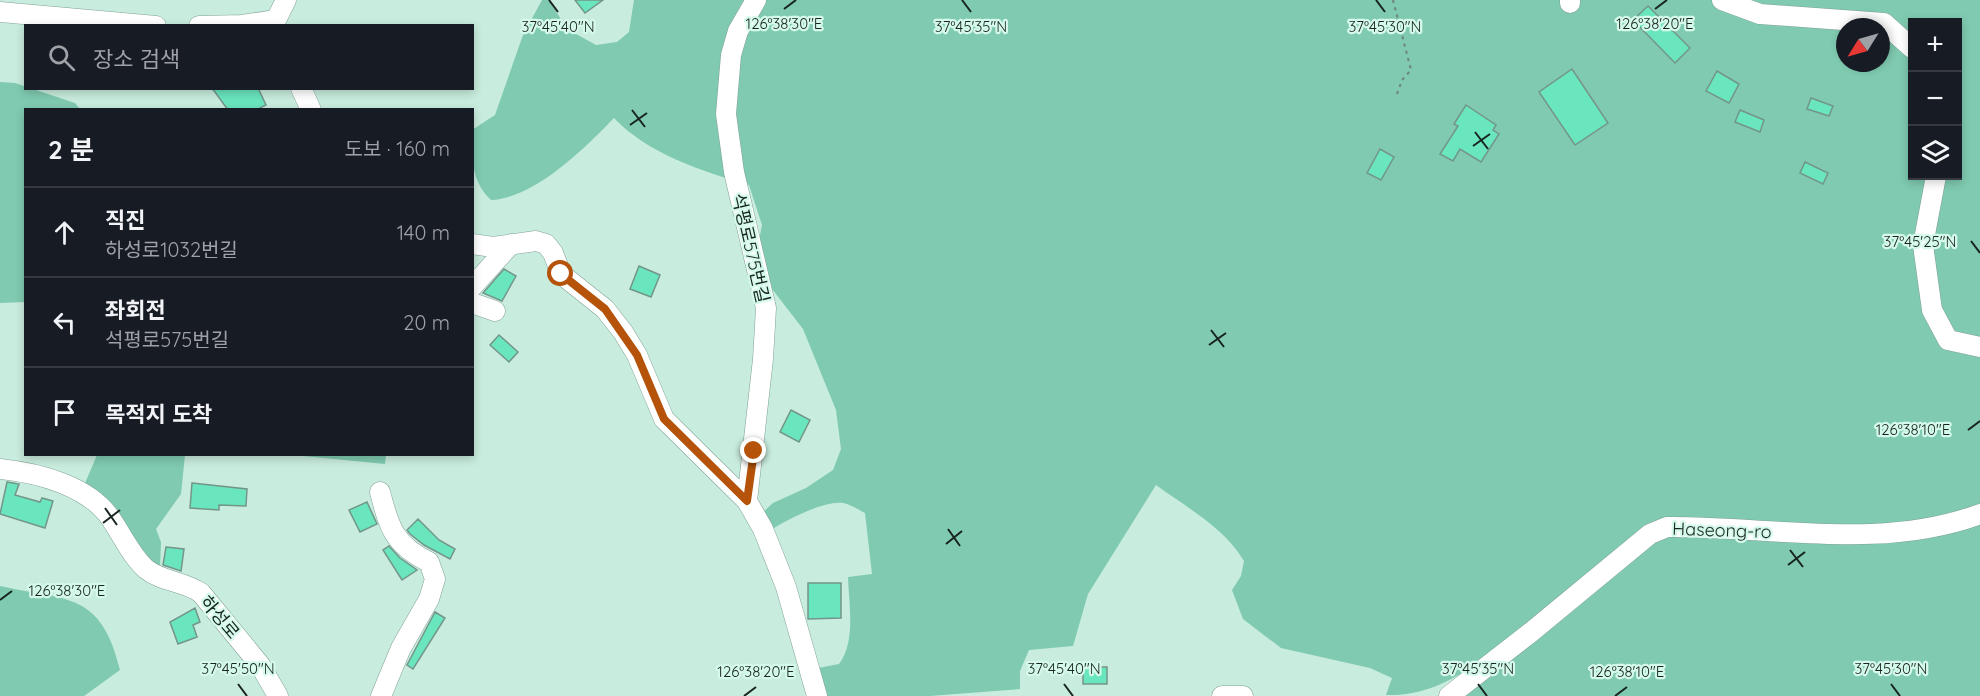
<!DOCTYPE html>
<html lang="ko">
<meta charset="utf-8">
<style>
body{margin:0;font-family:Quicksand,"Noto Sans KR",sans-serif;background:#242831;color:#f1f3f6}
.controls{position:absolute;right:18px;top:18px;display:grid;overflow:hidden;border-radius:0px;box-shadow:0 3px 9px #0003}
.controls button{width:54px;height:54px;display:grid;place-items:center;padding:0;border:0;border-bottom:2px solid #363941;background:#171b24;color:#f1f3f6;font:30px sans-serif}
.compass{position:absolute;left:1836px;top:18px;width:54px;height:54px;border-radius:50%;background:#171b24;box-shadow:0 3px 9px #0003;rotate:233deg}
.stop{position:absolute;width:18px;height:18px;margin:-14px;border:4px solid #b45309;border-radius:50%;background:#fff}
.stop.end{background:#b45309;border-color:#fff;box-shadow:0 2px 6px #0008}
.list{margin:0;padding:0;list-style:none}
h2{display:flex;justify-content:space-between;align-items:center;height:78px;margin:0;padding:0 24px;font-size:26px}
h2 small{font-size:20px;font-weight:400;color:#9ea1a6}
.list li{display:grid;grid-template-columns:39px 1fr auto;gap:18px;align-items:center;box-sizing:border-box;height:90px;padding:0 24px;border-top:2px solid #363941}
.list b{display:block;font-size:22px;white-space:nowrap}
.list p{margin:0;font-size:20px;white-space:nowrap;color:#9ea1a6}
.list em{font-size:20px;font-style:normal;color:#9ea1a6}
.icon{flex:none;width:33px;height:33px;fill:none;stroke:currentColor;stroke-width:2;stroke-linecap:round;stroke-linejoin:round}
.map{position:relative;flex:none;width:1980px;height:696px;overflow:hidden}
.search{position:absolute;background:#171b24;box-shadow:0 3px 9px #0003;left:24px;top:24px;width:450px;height:66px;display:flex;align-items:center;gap:15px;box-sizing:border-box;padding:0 21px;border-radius:0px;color:#9ea1a6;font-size:22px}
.panel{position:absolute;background:#171b24;box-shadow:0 3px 9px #0003;left:24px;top:108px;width:450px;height:348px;border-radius:0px}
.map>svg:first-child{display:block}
.green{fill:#7fcab0;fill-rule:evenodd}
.building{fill:#69e6be;stroke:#749589;stroke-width:1.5}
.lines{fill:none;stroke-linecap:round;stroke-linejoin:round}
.minor-casing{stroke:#80a295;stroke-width:21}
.path{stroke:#6c847a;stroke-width:2;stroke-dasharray:3 4.5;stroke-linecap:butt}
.minor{stroke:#fff;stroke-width:20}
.route{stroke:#b45309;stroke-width:8}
.ticks{fill:none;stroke:#17241f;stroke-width:2}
.labels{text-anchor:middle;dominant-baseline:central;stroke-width:4.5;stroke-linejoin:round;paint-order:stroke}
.street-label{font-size:18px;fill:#17241f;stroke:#d5f9eb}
.ticks-label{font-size:15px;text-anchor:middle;fill:#17241f;stroke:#d5f9eb;stroke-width:4.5;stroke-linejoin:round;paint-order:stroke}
</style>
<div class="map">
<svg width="1980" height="696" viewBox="0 0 1980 696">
<rect width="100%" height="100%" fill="#c8ecdd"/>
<!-- green -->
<path class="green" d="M542,0H549L567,29L596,45L617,42L629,32L634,0H1980V505L1934,519L1841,527L1663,521L1476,664C1448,683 1421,696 1386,695L1392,678L1370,668L1281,648L1243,619L1232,590L1241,576L1244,561C1225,528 1186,507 1156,485L1088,594L1073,646L1029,650L1020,671V689L930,696H826L813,669L839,664C856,642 849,604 848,577L872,574L865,513C859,510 850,504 843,503C825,500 786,520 771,530L760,515L773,503L806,488L833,470L841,449L836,410L803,329L769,285L758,245L762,225L749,185C702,171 648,154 614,118C585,148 535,198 491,200C470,180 473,158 472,130L495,115L523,35ZM1912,22H1958V176H1912ZM1845,27H1881V63H1845Z
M0,82L15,83L75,103L80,109L26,110L25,302L0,303Z
M97,455H185L181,494L156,529L161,542L160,568L145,559L83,488Z
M293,455L386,454V455L385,464Z
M1980,522V696H1463L1658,539L1673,534Z
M0,586C67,601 101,591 120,670L84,696H0Z"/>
<!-- building -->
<path class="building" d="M575,0H603L585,13Z
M1648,6L1690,48L1675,63L1633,20Z
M1572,69L1608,123L1575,145L1539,92Z
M1717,71L1739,84L1729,103L1706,91Z
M212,88H258L266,105L256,110H228Z
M1811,98L1833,106L1829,116L1807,109Z
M1466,105L1496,125L1493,130L1499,134L1481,162L1460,149L1453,161L1440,154L1458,126L1454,124Z
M1740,110L1764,120L1760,132L1735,122Z
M1380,149L1394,157L1381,180L1367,173Z
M1805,162L1828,173L1823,184L1800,173Z
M639,266L660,275L651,297L630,289Z
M504,269L516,276L502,301L483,293Z
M499,335L518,352L509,362L490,345Z
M791,410L810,420L799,442L780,432Z
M7,482L19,484L15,495L40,502L42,498L53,501L45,528L0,514Z
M192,483L247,489L246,506L219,505V510L190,508Z
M367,502L377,524L360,532L349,510Z
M418,519L439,540L455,549L450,559L424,545L410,534L407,530Z
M389,546L400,558L417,570L402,580L383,550Z
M166,547L184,549L181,571L163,565Z
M808,583H841V618L808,619Z
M195,608L200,622L193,625L197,637L178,644L170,622Z
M435,612L445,618L413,669L407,665Z
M1083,667H1107V684H1083Z"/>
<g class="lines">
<defs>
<path id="minor" d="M1722,0L1760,14L1884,23L1912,48
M1570,3V0
M0,12L156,26
M199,26L242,25L276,20L286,0
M301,88L311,110
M1936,176L1923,245L1932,310L1948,340L1980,347
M472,244L493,247L536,241L546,244L553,253L561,274L605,309L623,332L637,355L664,419L747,501L763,529L786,587L817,696
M472,287L511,244
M472,303L495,311
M0,469C39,473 89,486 111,519C122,535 132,557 146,569C162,582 184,581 201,593L260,665L278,696
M380,492C389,527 394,545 429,562L435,579L429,599L401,648L381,696
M747,501L763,359L766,308L734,172L726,114L731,55L738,31L756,0
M1222,696H1243
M1449,696L1530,633L1650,534L1667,527C1770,526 1881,551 1980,514"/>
</defs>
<!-- minor casing -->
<use href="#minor" class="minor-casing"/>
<!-- path -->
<path class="path" d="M1393,0L1411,70L1402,80L1397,94"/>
<!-- minor -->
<use href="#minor" class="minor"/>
</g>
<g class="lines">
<!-- route -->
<path class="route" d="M561,274L605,309L637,355L664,419L747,501L754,451"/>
</g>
<!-- ticks -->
<path class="ticks" d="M549,0L558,12M962,0L971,12M1376,0L1385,12M784,9L796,0M1655,9L1667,0M632,110L645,127M630,125L647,113M1475,132L1488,149M1473,146L1490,134M1971,241L1980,253M1211,330L1224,347M1209,345L1226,333M1968,430L1980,421M105,508L117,525M103,523L120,510M948,529L960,546M946,544L962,531M1790,550L1803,567M1788,565L1805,552M0,600L12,591M238,684L247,696M1064,684L1073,696M1478,684L1487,696M1891,684L1900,696M744,696L756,687M1615,696L1627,687"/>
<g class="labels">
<!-- street labels -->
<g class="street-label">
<text transform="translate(751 248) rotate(77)">석평로575번길</text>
<text transform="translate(1722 530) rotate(2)">Haseong-ro</text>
<text transform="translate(220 617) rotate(50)">하성로</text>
</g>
</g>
<g class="ticks-label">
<text x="784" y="29">126°38'30"E</text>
<text x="1655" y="29">126°38'20"E</text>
<text x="558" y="32">37°45'40"N</text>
<text x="971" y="32">37°45'35"N</text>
<text x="1385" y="32">37°45'30"N</text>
<text x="1920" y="247">37°45'25"N</text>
<text x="1913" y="435">126°38'10"E</text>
<text x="67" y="596">126°38'30"E</text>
<text x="238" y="674">37°45'50"N</text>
<text x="1064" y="674">37°45'40"N</text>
<text x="1478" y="674">37°45'35"N</text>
<text x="1891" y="674">37°45'30"N</text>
<text x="756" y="677">126°38'20"E</text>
<text x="1627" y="677">126°38'10"E</text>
</g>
</svg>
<div class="controls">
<button>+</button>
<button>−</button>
<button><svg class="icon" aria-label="layers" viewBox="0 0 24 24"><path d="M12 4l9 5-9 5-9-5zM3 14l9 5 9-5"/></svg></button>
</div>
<svg class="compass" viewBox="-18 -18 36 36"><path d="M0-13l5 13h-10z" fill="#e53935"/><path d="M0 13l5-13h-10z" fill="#9ea1a6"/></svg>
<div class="stop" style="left:561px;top:274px"></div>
<div class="stop end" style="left:754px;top:451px"></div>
<div class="search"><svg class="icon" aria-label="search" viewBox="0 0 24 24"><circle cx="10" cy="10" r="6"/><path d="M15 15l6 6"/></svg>장소 검색</div>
<section class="panel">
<h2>2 분<small>도보 · 160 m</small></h2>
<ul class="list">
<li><svg class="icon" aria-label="ahead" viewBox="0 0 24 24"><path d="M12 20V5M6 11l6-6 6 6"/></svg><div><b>직진</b><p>하성로1032번길</p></div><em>140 m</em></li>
<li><svg class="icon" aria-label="left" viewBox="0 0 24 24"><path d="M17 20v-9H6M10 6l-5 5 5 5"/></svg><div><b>좌회전</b><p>석평로575번길</p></div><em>20 m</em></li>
<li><svg class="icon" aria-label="arrive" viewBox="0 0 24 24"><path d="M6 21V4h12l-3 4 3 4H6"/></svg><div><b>목적지 도착</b></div></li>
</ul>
</section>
</div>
